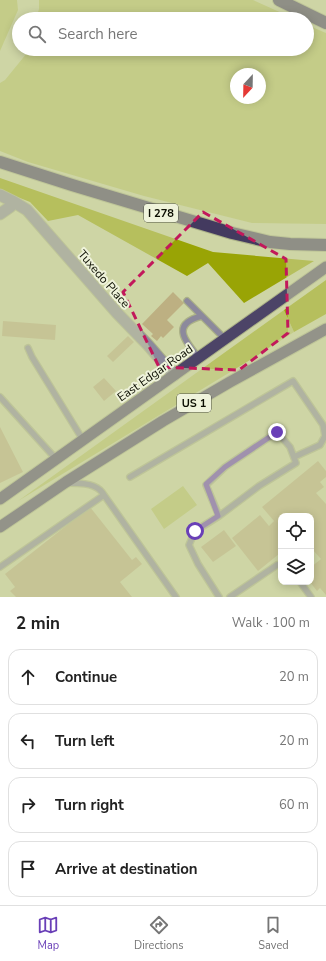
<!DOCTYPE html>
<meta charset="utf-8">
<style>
body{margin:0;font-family:"Nunito Sans",sans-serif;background:#f2f2f2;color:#222}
.controls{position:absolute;right:12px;bottom:12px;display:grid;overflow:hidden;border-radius:8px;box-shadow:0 2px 10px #0003}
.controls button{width:36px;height:36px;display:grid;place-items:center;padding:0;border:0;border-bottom:1px solid #e0e0e0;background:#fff;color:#222;font:20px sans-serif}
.compass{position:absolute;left:230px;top:68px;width:36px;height:36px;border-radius:50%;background:#fff;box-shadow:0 2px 10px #0003;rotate:202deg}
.stop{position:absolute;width:12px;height:12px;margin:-9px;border:3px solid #693fb7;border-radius:50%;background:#fff}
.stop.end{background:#693fb7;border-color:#fff;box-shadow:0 1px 4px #0008}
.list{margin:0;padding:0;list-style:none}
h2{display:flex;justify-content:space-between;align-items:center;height:52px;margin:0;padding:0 16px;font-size:17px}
h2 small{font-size:13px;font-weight:400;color:#767676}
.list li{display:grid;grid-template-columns:26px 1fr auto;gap:12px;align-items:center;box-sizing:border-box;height:56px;margin:0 8px 8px;padding:0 8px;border:1px solid #e0e0e0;border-radius:12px}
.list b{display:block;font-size:15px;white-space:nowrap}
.list em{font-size:13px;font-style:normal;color:#767676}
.icon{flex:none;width:22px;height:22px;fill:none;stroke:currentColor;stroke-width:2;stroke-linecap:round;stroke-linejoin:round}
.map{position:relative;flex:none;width:326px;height:597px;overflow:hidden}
.search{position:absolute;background:#fff;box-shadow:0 2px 10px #0003;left:12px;right:12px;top:12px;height:44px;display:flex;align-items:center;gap:10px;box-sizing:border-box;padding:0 14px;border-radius:22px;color:#767676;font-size:15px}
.sheet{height:308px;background:#fff}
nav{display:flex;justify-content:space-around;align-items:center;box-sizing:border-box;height:56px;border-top:1px solid #e0e0e0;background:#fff;font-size:11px;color:#767676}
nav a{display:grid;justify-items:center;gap:2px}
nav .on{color:#693fb7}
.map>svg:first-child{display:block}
.green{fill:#b8c264;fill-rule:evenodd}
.forest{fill:#99a405}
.building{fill:#bdb082}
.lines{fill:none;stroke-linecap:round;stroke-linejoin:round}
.service-casing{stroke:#abb187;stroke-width:8}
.minor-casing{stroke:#abb187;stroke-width:13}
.trunk-casing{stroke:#abb187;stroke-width:13}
.motorway-casing{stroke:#abb187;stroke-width:14}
.service{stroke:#8c899c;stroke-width:5.5}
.minor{stroke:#8c899c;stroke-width:11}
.trunk{stroke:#4c4467;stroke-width:11}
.motorway{stroke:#433a5f;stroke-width:12}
.route{stroke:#693fb7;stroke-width:5}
.marked{fill:none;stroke:#c2185b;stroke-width:3;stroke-dasharray:8 5;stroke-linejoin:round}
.labels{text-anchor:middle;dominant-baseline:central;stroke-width:4;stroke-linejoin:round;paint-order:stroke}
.shield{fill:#eff3db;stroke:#4f5242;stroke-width:1}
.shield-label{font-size:11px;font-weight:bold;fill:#0b0d01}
.street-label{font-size:12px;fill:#0b0d01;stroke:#eff3db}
</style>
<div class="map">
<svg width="326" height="597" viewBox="0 0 326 597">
<rect width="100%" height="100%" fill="#ced5a5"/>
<!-- green -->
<path class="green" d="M0,0H17L18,10L0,51Z
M39,0H253L295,19H36L39,9Z
M307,25L326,33V224L252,223L144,196L28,162L0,151V83L5,80L27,53L28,49H307ZM236,74H260V98H236Z
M284,310L294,332L255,357L18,501Z
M183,486L197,505L164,529L151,509Z"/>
<!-- forest -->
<path class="forest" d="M0,178L213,252L314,261L244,303L208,263L187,276L78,215L48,221L30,202L0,190Z
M326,280V314L294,332L284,310Z"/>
<!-- building -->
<path class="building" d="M173,292L184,303L167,320L174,327L163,338L161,336L157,341L151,336L153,334L142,324Z
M3,321L56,325L55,340L2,336Z
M128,336L134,342L113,362L107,356Z
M104,378L116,391L104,401L93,387Z
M0,427L23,472L0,483Z
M318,461L326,471V477L320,482L324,487L316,493L326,504V595L320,588L317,591L310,582H311V576L313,575L311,572V567L321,559L311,548V516H281V556L279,554L258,571L232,538L260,515L269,526L274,521L262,507Z
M90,507L132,560L136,557L142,564L120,582L132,597H16L10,591L15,587L5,574Z
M224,530L236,546L213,562L201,547Z"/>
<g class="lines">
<defs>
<path id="service" d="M187,301L202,316
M28,348L32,357L83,440
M199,358C185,341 170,324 202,316L225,339
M0,397L56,459
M130,477L293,381L323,425L325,436L320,445L294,457
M68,483C78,483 92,483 100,490C101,491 103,493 104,495
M219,516L206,485L225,467L277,432L290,447L296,463L259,486L219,516L195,531L189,545L198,564L219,597
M0,567L104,495L176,597
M300,582L311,597
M230,597L277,565L281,564"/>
<path id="minor" d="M0,195L14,202L27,210L117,313L148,345L174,375
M0,214L10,207L14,202"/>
<path id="trunk" d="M0,499L326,267
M0,527L66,482L163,421L230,382L326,329"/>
<path id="motorway" d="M279,0L326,23
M0,162L72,185L232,233L270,242L290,244L326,245"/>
</defs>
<!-- service casing -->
<use href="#service" class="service-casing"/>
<!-- minor casing -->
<use href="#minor" class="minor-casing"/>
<!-- trunk casing -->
<use href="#trunk" class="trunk-casing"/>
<!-- motorway casing -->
<use href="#motorway" class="motorway-casing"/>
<!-- service -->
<use href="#service" class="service"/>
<!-- minor -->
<use href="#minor" class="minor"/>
<!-- trunk -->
<use href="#trunk" class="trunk"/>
<!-- motorway -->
<use href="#motorway" class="motorway"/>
</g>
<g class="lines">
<!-- route -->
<path class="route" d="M195,531L218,516L206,484L225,467L277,432"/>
</g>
<!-- marked area -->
<path d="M0 0H326V597H0ZM203,212L286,259L288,333L239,370L159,367L123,292Z" fill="#ced5a5" fill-opacity=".55" fill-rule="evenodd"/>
<path class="marked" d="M203,212L286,259L288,333L239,370L159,367L123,292Z"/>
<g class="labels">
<!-- shield labels -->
<g class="shield">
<rect x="144" y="204" width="34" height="18" rx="3"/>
<rect x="177" y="394" width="34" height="18" rx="3"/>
</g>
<g class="shield-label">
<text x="161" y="213">I 278</text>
<text x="194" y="403">US 1</text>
</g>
<!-- street labels -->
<g class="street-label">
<text transform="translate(104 279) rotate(49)">Tuxedo Place</text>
<text transform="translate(155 373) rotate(-35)">East Edgar Road</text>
</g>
</g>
</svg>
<div class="controls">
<button><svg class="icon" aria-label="locate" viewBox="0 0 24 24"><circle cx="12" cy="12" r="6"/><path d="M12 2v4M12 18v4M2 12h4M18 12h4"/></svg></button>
<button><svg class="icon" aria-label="layers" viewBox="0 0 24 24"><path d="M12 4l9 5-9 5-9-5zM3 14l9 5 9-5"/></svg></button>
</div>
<svg class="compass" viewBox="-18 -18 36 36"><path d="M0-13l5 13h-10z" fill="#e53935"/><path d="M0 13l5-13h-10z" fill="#767676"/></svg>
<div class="stop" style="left:195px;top:531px"></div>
<div class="stop end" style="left:277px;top:432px"></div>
<div class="search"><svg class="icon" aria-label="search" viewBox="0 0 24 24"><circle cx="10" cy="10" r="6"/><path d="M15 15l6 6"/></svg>Search here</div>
</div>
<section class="sheet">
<h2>2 min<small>Walk · 100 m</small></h2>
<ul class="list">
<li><svg class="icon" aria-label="ahead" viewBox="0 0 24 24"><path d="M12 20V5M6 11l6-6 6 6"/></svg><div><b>Continue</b></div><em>20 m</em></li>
<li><svg class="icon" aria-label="left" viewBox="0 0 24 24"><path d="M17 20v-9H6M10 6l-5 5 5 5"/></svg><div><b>Turn left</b></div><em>20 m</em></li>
<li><svg class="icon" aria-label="right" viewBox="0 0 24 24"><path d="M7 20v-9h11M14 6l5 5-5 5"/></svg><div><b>Turn right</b></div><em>60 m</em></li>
<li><svg class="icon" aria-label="arrive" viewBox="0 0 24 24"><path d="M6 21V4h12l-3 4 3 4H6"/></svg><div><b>Arrive at destination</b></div></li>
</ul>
</section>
<nav>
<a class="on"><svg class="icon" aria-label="map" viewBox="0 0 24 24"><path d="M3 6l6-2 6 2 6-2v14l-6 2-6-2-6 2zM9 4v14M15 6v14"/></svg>Map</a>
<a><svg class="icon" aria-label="directions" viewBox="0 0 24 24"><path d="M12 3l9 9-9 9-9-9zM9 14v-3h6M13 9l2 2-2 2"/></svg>Directions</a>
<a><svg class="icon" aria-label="saved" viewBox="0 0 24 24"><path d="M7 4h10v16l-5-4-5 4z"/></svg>Saved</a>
</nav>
